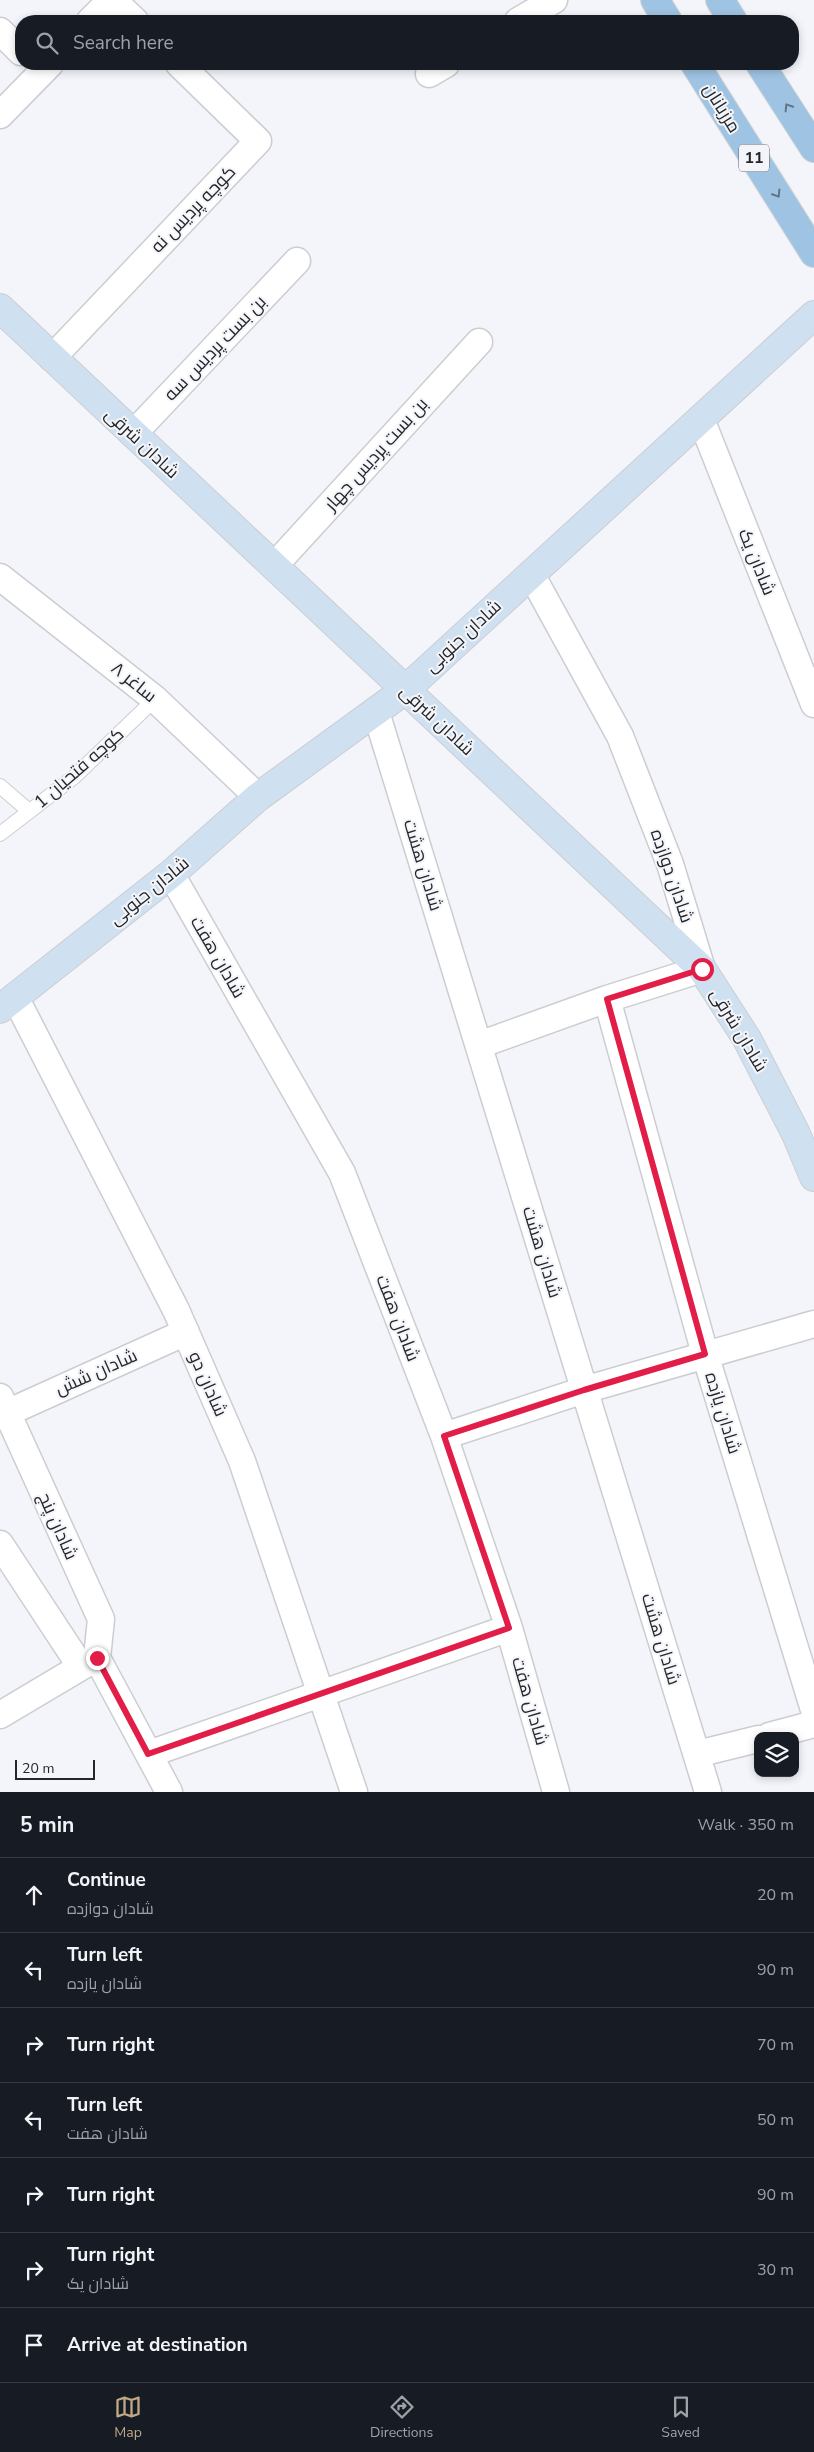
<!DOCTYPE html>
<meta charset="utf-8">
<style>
body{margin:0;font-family:"Nunito Sans",Cairo,sans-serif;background:#242831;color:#f1f3f6}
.controls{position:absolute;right:15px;bottom:15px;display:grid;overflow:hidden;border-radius:10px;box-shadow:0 2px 8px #0003}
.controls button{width:45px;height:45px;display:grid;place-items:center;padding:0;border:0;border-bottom:1px solid #363941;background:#171b24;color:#f1f3f6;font:25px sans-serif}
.scale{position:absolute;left:15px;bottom:12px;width:80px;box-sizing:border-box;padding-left:5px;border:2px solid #252627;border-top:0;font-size:14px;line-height:18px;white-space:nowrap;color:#252627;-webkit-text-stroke:4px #f4f5fa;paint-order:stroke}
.stop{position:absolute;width:15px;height:15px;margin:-11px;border:4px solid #e11d48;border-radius:50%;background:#fff}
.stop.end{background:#e11d48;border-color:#fff;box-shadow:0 1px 5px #0008}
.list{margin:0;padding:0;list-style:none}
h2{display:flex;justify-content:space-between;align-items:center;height:65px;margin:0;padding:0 20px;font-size:21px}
h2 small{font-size:16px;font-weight:400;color:#9ea1a6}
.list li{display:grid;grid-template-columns:32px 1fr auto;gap:15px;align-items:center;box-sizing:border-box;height:75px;padding:0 20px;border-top:1px solid #363941}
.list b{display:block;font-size:19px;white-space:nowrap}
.list p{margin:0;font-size:16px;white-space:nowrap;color:#9ea1a6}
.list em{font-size:16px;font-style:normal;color:#9ea1a6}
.icon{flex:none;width:28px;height:28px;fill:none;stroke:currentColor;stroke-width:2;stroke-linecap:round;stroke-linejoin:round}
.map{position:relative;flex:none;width:814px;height:1792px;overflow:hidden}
.search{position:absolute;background:#171b24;box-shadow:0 2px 8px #0003;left:15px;right:15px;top:15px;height:55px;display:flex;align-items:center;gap:12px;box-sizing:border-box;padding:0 18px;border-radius:20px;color:#9ea1a6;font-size:19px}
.sheet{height:590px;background:#171b24}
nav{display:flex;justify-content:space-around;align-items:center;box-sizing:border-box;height:70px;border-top:1px solid #363941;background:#171b24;font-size:14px;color:#9ea1a6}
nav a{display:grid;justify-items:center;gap:2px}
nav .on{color:#c0a887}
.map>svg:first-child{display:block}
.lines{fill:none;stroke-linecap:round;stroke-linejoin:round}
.lane-casing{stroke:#cccdd1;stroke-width:16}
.street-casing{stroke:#cccdd1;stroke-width:29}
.secondary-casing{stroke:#cccdd1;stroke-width:30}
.primary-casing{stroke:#d3d4d4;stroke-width:30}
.lane{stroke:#fff;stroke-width:14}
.street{stroke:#fff;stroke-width:26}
.secondary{stroke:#cfe1f1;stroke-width:28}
.primary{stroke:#9fc4e3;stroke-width:28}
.oneway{stroke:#627585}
.route{stroke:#e11d48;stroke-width:6}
.labels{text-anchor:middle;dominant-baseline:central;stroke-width:4;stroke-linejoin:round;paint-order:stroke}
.shield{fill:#f4f5fa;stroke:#636466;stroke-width:1}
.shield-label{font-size:16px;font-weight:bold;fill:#252627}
.street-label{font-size:18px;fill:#252627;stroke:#f4f5fa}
</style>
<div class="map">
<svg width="814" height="1792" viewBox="0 0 814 1792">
<rect width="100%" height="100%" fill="#f4f5fa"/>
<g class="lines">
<defs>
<path id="lane" d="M0,786L29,811
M0,834L74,777L155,699"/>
<path id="street" d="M113,0L135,21
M90,21L111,0
M518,21L554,0
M0,31L21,52
M429,74L446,64
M0,115L50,64
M52,358L258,141L179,64
M701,419L814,704
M133,434L297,261
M274,566L479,342
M0,577L155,699L258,797
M376,712L708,1792
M171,874L342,1173L444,1436L509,1628L556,1792
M15,997L176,1310L242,1461L354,1792
M607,999L705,1354L814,1710
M479,1045L607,999L702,969L670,864L620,736L531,574
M0,1397L101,1619L97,1658
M7,1413L186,1332
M444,1436L584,1390L814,1324
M0,1544L81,1667
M97,1658L169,1792
M0,1715L96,1658
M769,1736L814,1724
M149,1754L509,1628
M697,1754L758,1739"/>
<path id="secondary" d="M0,308L702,969L747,1039L796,1134L814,1177
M0,1009L171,874L258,797L405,690L814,315"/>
<path id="primary" d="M655,0L668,21
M720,0L733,21
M695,64L814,253
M760,64L814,148"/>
</defs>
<!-- lane casing -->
<use href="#lane" class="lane-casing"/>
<!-- street casing -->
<use href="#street" class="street-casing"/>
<!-- secondary casing -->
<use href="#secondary" class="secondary-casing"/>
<!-- primary casing -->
<use href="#primary" class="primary-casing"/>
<!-- lane -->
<use href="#lane" class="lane"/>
<!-- street -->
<use href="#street" class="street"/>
<!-- secondary -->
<use href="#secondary" class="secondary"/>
<!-- primary -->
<use href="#primary" class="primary"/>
</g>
<!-- one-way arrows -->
<defs><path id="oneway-chevron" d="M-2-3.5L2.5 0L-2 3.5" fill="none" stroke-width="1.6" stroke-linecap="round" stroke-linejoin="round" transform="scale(1.25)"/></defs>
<g class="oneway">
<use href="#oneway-chevron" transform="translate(788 107) rotate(-122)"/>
<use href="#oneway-chevron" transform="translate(777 194) rotate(58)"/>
</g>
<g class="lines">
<!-- route -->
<path class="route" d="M97,1658L148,1754L509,1628L444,1436L584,1390L705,1354L607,999L702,969"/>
</g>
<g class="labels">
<!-- shield labels -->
<rect class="shield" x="739" y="144.5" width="30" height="27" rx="4"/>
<g class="shield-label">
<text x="754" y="158">11</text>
</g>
<!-- street labels -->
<g class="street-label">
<text transform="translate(722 108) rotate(58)">مرزبانان</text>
<text transform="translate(193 209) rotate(-46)">کوچه پردیس نه</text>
<text transform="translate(215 348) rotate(-46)">بن بست پردیس سه</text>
<text transform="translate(142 443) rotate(43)">شادان شرقی</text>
<text transform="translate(376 454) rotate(-48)">بن بست پردیس چهار</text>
<text transform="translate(757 562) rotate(68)">شادان یک</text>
<text transform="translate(463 636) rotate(-43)">شادان جنوبی</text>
<text transform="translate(134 682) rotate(39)">ساغر ٨</text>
<text transform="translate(437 720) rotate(43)">شادان شرقی</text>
<text transform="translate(79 768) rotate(-41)">کوچه فتحیان 1</text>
<text transform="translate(423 865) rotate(73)">شادان هشت</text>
<text transform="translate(672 876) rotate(71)">شادان دوازده</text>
<text transform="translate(149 891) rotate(-39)">شادان جنوبی</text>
<text transform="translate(218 957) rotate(60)">شادان هفت</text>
<text transform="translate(739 1030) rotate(59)">شادان شرقی</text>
<text transform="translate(542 1252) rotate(73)">شادان هشت</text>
<text transform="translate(398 1318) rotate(69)">شادان هفت</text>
<text transform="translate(96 1372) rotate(-24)">شادان شش</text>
<text transform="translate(208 1384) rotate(66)">شادان دو</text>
<text transform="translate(723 1413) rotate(73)">شادان یازده</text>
<text transform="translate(58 1526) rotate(66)">شادان پنج</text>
<text transform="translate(661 1639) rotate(73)">شادان هشت</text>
<text transform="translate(530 1701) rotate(74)">شادان هفت</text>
</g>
</g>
</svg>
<div class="controls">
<button><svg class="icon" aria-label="layers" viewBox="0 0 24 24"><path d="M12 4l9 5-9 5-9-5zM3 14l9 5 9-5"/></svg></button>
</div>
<div class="scale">20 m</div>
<div class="stop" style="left:702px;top:969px"></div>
<div class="stop end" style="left:97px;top:1658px"></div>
<div class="search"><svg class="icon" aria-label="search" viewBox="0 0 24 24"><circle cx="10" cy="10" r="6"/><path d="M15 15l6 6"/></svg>Search here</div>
</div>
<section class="sheet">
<h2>5 min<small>Walk · 350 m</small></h2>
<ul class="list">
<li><svg class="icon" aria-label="ahead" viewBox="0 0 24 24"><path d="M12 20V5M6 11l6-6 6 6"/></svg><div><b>Continue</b><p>شادان دوازده</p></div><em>20 m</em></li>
<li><svg class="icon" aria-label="left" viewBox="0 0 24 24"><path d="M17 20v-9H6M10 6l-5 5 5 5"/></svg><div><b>Turn left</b><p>شادان یازده</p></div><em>90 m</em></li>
<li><svg class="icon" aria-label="right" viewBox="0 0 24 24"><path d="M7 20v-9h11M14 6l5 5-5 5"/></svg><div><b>Turn right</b></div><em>70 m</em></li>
<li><svg class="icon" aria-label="left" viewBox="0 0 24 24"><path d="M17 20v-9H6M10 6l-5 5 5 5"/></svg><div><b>Turn left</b><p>شادان هفت</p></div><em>50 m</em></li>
<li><svg class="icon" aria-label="right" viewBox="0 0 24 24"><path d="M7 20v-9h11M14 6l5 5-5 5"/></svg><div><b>Turn right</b></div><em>90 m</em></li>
<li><svg class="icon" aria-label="right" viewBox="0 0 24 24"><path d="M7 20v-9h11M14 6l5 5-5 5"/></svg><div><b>Turn right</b><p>شادان یک</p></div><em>30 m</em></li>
<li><svg class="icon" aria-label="arrive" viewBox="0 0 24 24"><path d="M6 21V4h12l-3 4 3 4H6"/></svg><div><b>Arrive at destination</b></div></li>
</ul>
</section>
<nav>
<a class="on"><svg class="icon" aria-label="map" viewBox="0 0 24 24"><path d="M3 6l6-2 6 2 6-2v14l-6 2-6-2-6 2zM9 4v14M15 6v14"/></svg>Map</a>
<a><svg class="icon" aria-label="directions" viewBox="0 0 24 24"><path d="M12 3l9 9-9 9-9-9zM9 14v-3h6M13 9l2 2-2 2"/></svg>Directions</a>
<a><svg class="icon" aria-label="saved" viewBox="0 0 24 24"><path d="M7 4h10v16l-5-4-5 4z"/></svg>Saved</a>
</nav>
